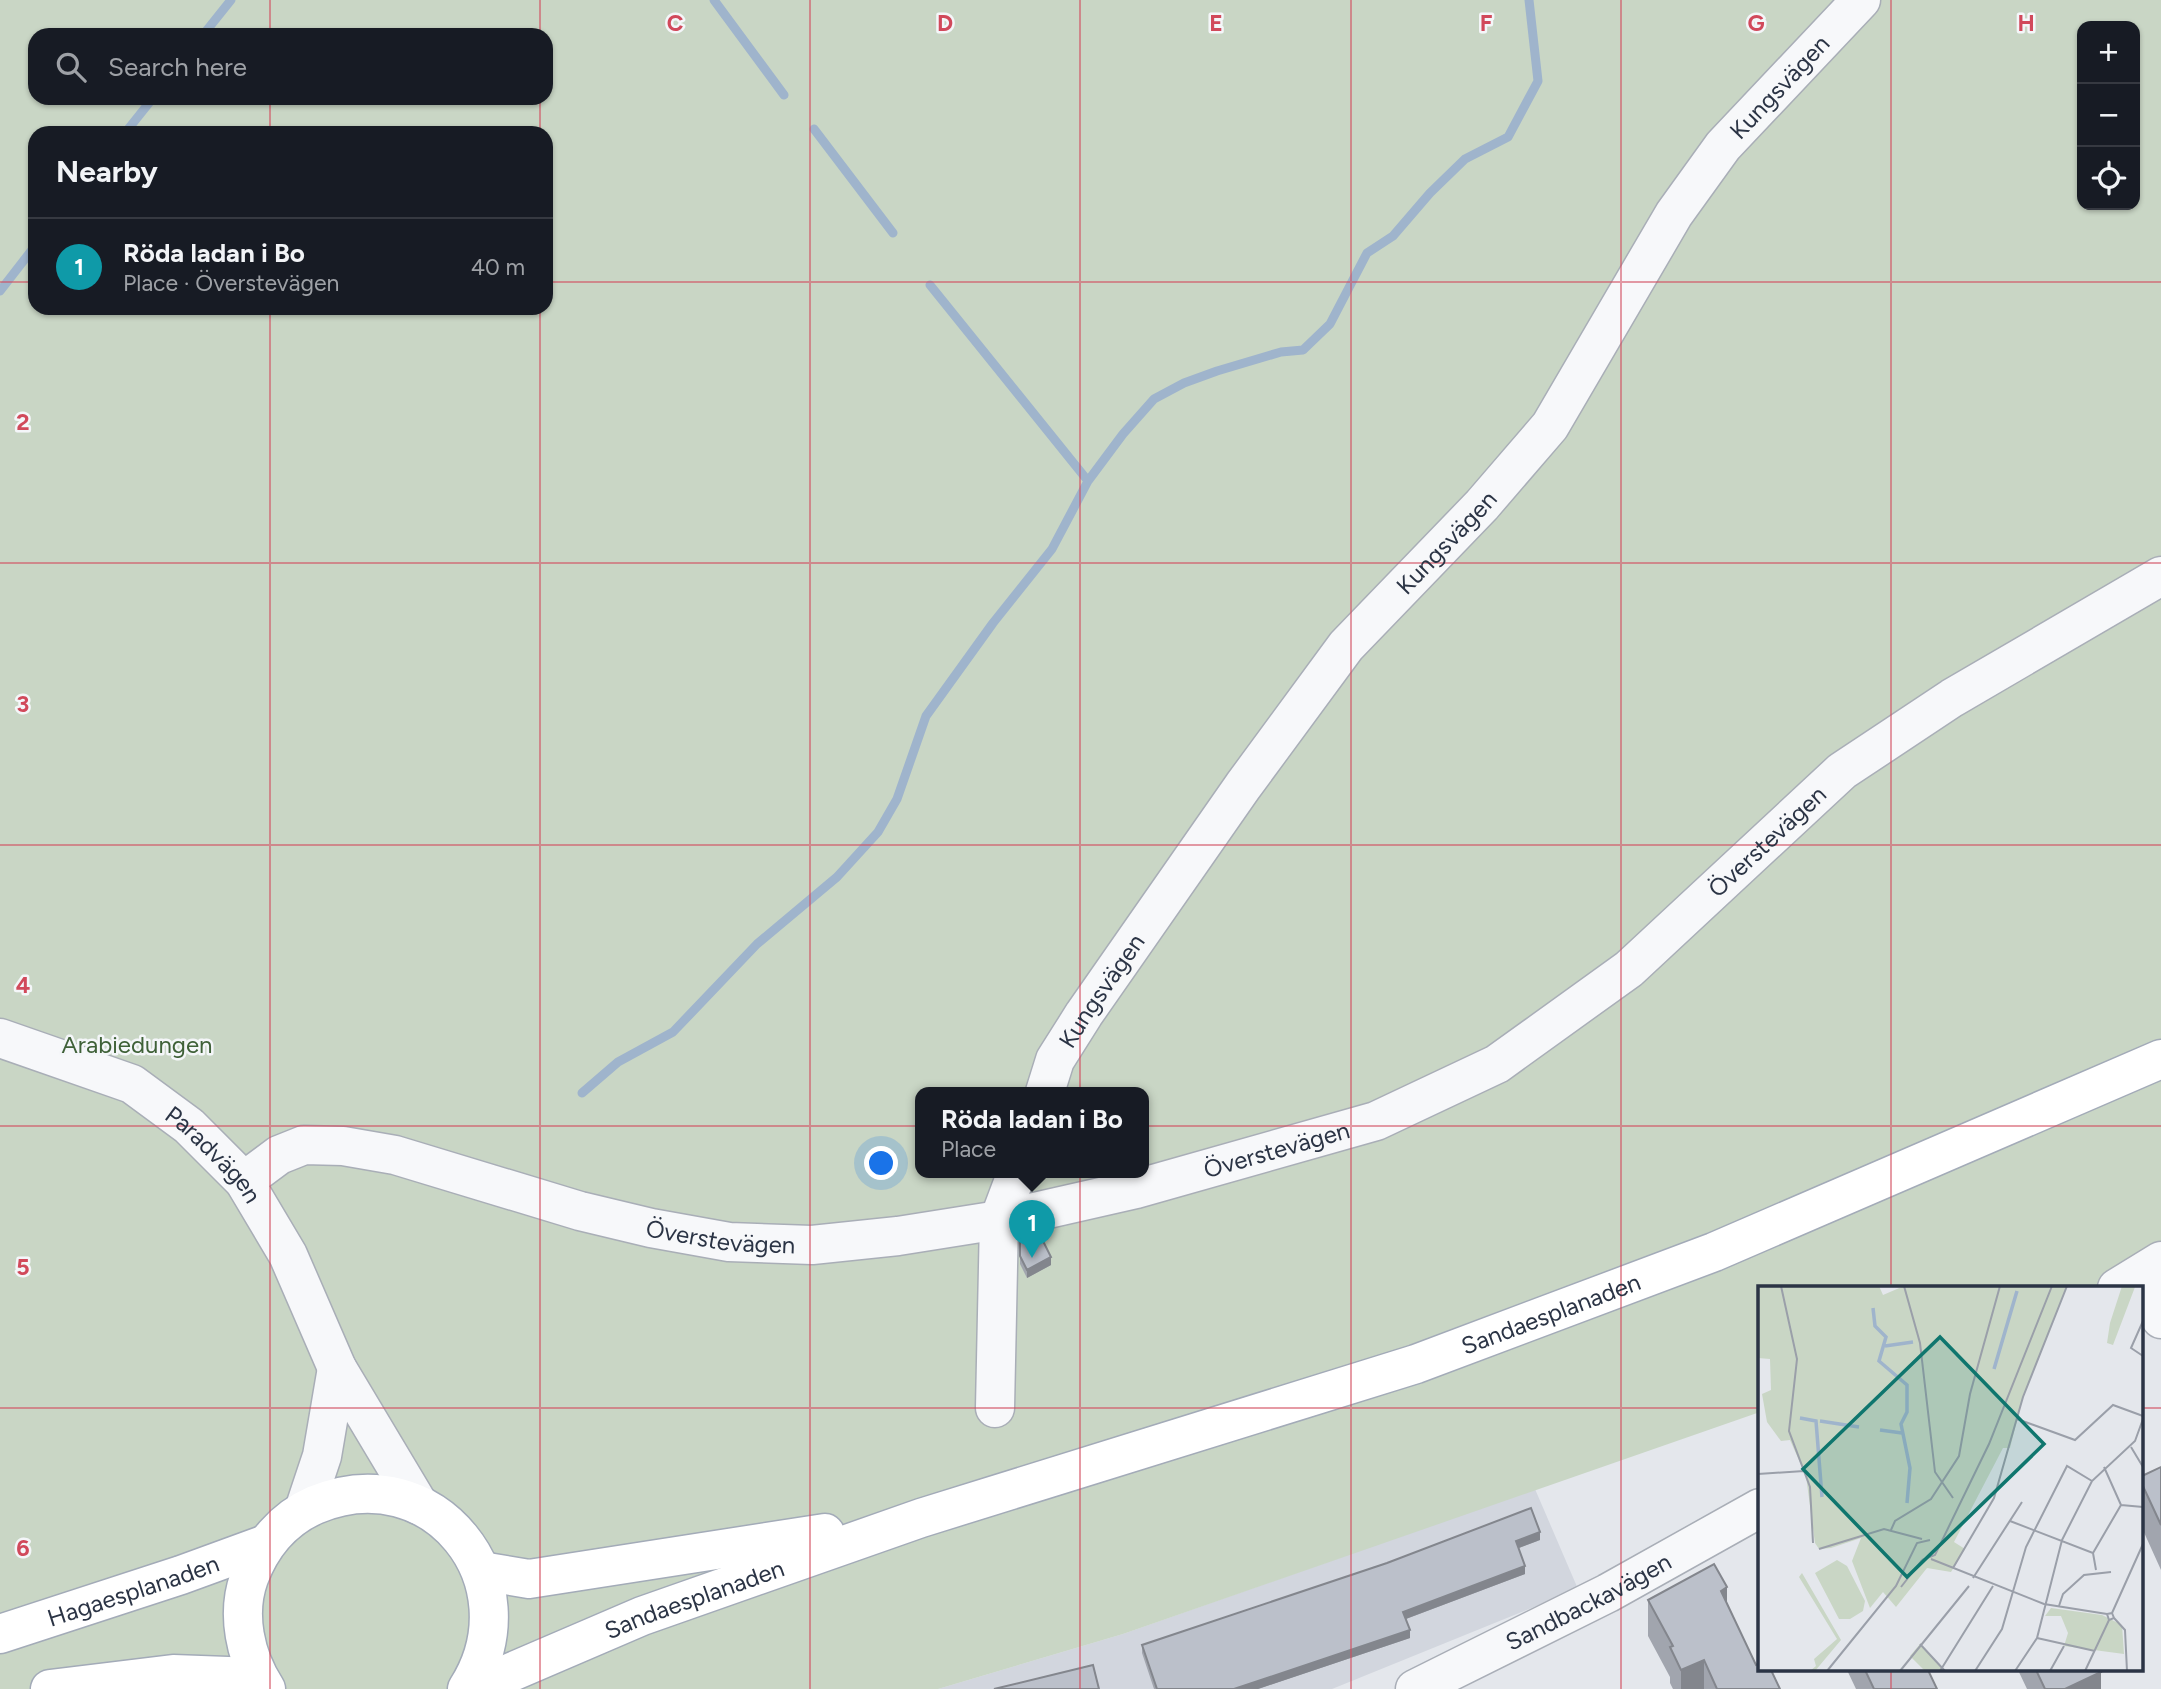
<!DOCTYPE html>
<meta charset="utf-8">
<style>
body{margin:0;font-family:Figtree,sans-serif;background:#20242c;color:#f1f3f6}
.controls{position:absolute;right:21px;top:21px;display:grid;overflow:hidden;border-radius:14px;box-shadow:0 2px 5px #0004}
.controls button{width:63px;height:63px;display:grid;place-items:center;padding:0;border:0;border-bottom:2px solid #363941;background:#171b24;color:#f1f3f6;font:35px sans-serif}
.you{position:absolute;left:882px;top:1164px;width:24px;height:24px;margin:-18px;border:5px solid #fff;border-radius:50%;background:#1a73e8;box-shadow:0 0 0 10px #1a73e833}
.badge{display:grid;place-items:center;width:46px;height:46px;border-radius:50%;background:#ea580c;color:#fff;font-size:23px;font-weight:700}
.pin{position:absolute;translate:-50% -58px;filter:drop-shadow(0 2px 4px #0008)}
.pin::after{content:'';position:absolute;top:37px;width:24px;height:21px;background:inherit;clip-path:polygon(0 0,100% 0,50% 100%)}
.popup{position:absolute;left:915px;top:1087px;width:234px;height:91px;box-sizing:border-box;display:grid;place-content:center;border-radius:14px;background:#171b24;filter:drop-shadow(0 2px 5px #0005);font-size:23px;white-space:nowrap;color:#9ea1a6}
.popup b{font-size:26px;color:#f1f3f6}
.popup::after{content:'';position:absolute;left:50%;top:100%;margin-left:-14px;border:14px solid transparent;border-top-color:#171b24}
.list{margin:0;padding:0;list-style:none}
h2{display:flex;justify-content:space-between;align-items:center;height:91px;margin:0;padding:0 28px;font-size:30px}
h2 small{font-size:23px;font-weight:400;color:#9ea1a6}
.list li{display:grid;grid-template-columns:46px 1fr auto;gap:21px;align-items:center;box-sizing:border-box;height:98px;padding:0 28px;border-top:2px solid #363941}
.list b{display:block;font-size:26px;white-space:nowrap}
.list p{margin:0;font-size:23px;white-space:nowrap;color:#9ea1a6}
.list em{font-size:23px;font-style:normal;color:#9ea1a6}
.icon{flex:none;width:38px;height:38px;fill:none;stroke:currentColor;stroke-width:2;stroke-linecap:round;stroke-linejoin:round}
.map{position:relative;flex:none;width:2161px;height:1689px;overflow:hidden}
.search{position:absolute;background:#171b24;box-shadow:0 2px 5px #0004;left:28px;top:28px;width:525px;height:77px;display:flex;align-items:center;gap:18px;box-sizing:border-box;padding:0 24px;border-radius:21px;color:#9ea1a6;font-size:26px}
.panel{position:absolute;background:#171b24;box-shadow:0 2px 5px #0004;left:28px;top:126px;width:525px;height:189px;border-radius:21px}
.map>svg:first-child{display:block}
.built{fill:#d2d6de}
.green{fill:#c9d6c5;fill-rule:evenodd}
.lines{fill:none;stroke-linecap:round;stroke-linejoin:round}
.stream{stroke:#9fb4cc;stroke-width:9}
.minor-casing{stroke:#a9aeb7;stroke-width:41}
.major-casing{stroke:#a3abb8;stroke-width:41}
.minor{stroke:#f7f8fa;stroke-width:38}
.major{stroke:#fff;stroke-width:38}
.wall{fill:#a1a5ae}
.shaded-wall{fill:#83868d}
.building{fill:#bbc0ca;stroke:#83868d;stroke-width:2}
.grid{fill:none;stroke:#d1495b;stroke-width:2;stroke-opacity:0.55}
.labels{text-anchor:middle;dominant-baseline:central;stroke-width:5;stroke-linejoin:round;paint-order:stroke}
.street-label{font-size:24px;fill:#2b3445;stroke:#f4f6f9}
.park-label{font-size:24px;fill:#3f6138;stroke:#f4f6f9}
.inset-river{fill:none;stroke:#9fb4cc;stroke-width:3.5}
.inset-road{fill:none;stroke:#9a9fa9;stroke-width:2}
.view{fill:#0f766e;fill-opacity:0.15;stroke:#0f766e;stroke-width:3.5}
.inset-edge{fill:none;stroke:#2b3445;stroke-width:3.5}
.grid-label{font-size:23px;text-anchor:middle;font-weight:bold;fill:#d1495b;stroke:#f4f6f9;stroke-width:5;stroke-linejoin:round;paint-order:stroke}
</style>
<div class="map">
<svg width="2161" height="1689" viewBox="0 0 2161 1689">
<rect width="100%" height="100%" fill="#e4e7ec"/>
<!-- built -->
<path class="built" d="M1535,1489L1578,1589L1332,1689H938L1123,1634Z"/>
<!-- green -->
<path class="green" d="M0,0H2161V1261L2117,1288H1760V1412L1123,1634L938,1689H0ZM2082,26H2135V205H2082ZM35,35H546V98H35ZM35,133H546V308H35ZM920,1092H1144V1172H920Z"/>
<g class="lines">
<!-- stream -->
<path class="stream" d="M714,0L784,95
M203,35L231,0
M814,129L893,233
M125,133L153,98
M930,285L1088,481
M0,291L35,246
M582,1093L618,1062L673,1032L757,944L837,877L878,832L897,799L926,716L993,623L1052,549L1088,481L1123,434L1154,399L1184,383L1217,371L1281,352L1303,350L1330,324L1367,253L1393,236L1430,193L1465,159L1508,137L1538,81L1529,0"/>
<defs>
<g id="minor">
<path id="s1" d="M0,1038L132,1084L189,1126L244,1181L288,1255L337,1368L419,1505"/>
<path id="s2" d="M1045,1092L1055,1060L1084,1014L1243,786L1346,646L1482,505L1550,426L1674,214L1723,146L1861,0"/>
<path id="s3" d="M244,1181L279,1155L304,1145L343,1146L395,1155L580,1211L651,1228L729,1242L812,1245L898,1236L999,1220L1136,1189L1376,1121L1497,1064L1629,969L1842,771L1952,698L2161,576"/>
<path d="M2140,1275L2161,1319"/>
<path d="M2117,1288L2161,1261"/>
<path d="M995,1408L999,1220L1017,1172"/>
<path d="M304,1510L322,1456L337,1368"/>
<path id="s4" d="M1415,1689L1608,1593L1760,1508"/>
</g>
<g id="major">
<path d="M481,1571L529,1579L825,1533"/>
<path id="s5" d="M0,1634L181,1575L266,1544"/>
<path d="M50,1689L173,1674L258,1677"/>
<path d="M266,1689C245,1657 236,1614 249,1578C261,1546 283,1519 315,1505C433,1455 535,1582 467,1689"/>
<path id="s6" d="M472,1689L642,1616L921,1518L1416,1364L1714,1252L2161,1059"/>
</g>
</defs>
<!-- minor casing -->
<use href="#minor" class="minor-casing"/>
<!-- major casing -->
<use href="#major" class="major-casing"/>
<!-- minor -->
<use href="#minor" class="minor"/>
<!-- major -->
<use href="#major" class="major"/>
</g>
<!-- wall -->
<path class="wall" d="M1020,1240L1051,1265L1027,1278L1020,1264Z
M2161,1467V1570L2142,1528V1476Z
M1540,1540L1519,1548L1525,1574L1406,1619L1410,1638L1258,1689H1154L1142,1653V1645L1387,1563Z
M1648,1600L1727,1603L1756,1665L1780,1689H1673L1670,1683V1677L1648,1636Z
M1847,1670H1928L1937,1689H1856Z
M2018,1670H2100L2101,1689H2027Z"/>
<!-- shaded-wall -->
<path class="shaded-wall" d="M1051,1257V1265L1027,1278V1270Z
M1540,1532V1540L1516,1549V1541Z
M1525,1566V1574L1403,1620V1612Z
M1727,1587V1624L1721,1591Z
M1410,1630V1638L1258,1689H1234Z
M1704,1660V1689H1681V1670Z
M2101,1672V1689H2065Z"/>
<!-- building -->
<path class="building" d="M1038,1231L1051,1257L1027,1270L1020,1256V1240Z
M2161,1467V1525L2142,1484V1476Z
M1531,1508L1540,1532L1516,1541L1525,1566L1403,1612L1410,1630L1234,1689H1157L1142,1645L1387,1563Z
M1714,1564L1727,1587L1721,1591L1756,1665L1760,1663V1670H1771L1780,1689H1717L1704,1660L1681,1670L1670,1647L1673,1646L1648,1600Z
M1093,1665L1099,1689H994Z
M1865,1670H1928L1937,1689H1874Z
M2036,1670H2100L2101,1672L2065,1689H2045Z"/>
<!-- grid -->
<path class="grid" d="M270,0V35M540,0V35M810,0V1689M1080,0V1689M1351,0V1689M1621,0V1689M1891,0V1288M270,98V133M540,98V133M0,282H35M546,282H2161M270,308V1689M540,308V1689M0,563H2161M0,845H2161M0,1126H2161M0,1408H1760M2142,1408H2161M1891,1670V1689"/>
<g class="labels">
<!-- street labels -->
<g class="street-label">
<text stroke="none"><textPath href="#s2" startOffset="1251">Kungsvägen</textPath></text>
<text stroke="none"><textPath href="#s2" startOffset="684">Kungsvägen</textPath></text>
<text stroke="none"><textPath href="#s3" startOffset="1654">Överstevägen</textPath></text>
<text stroke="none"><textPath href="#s2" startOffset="117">Kungsvägen</textPath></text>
<text stroke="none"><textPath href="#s3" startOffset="1066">Överstevägen</textPath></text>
<text stroke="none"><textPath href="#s1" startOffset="248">Paradvägen</textPath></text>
<text stroke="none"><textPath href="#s3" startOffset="499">Överstevägen</textPath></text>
<text stroke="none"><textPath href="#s6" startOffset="1143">Sandaesplanaden</textPath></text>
<text stroke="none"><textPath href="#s5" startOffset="140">Hagaesplanaden</textPath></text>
<text stroke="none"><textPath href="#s6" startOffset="240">Sandaesplanaden</textPath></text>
<text stroke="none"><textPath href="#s4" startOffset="194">Sandbackavägen</textPath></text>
</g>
<!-- park labels -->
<g class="park-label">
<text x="137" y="1044">Arabiedungen</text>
</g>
</g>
<!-- overview -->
<g transform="translate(1758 1286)">
<rect width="385" height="385" fill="#e4e7ec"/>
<path d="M0,0H121L125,9L146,0H309L265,111L252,162H245L196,256L207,263L193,286L169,282L138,321L125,306L112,322L94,275L103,252L73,262L61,263L57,257L48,190L32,154L23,155L9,136L4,108L13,104L12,73L0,72ZM364,0L377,1L355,59L349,57L352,37ZM79,274L89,280L107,315L105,325L92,333H81L57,287ZM44,287L83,354L57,385H52L58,380L56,373L79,353L41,291ZM293,322L344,329L364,339L366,368L306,360L310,347L303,330H287ZM162,358L187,385H167L152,370Z" fill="#c9d6c5"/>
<path class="inset-river" d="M115,22L117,40L128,51L121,75L149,99V126L143,138L152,182L149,217M127,60L155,56M236,83L259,5M42,132L58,135L64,211M62,135L101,141M122,144L144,147"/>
<path class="inset-road" d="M23,0L39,73L31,145L52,201L55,257M146,0L162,57L177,186L195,212M385,35L373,62L385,70M259,133L317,154L355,119L385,130M373,161L385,181M346,181L363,219M0,188L46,185M363,219L385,221M252,235L335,267L338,284M133,244L137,235L173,213L201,170L212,108L242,0M61,263L126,243L164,253M335,267L363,219M173,273L286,318L349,328M164,274L177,269L231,158L294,0M195,282L236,212L265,111L309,0M215,292L264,216M143,301L164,274M301,320L305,308L326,289L353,286M356,332L367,344L369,385M351,334L349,328L354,327L385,258M279,352L337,365M162,358L187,385M69,385L138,300L159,257L172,254M142,385L211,300M182,385L235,300M217,385L244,343L268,261L309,180L334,195M257,385L279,352L304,254L334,195L377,155L385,133M292,385L306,360M327,385L351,334L356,332L354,327"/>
<path class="view" d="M182,51L286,158L149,291L45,183Z"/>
<rect width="385" height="385" class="inset-edge"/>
</g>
<g class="grid-label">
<text x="675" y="31">C</text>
<text x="945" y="31">D</text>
<text x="1216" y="31">E</text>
<text x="1486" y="31">F</text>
<text x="1756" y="31">G</text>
<text x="2026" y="31">H</text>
<text x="23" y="430">2</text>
<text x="23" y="712">3</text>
<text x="23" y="993">4</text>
<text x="23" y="1275">5</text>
<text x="23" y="1556">6</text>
</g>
</svg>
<div class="controls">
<button>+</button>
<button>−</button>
<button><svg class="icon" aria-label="locate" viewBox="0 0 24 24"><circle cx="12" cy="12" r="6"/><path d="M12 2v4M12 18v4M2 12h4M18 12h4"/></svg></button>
</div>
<div class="you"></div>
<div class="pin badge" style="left:1032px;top:1258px;background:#0f9aa8">1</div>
<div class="popup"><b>Röda ladan i Bo</b>Place</div>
<div class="search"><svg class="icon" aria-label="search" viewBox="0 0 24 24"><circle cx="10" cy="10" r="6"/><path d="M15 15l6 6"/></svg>Search here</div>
<section class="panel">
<h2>Nearby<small></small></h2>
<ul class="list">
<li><span class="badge" style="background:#0f9aa8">1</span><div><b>Röda ladan i Bo</b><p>Place · Överstevägen</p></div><em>40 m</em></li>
</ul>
</section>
</div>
